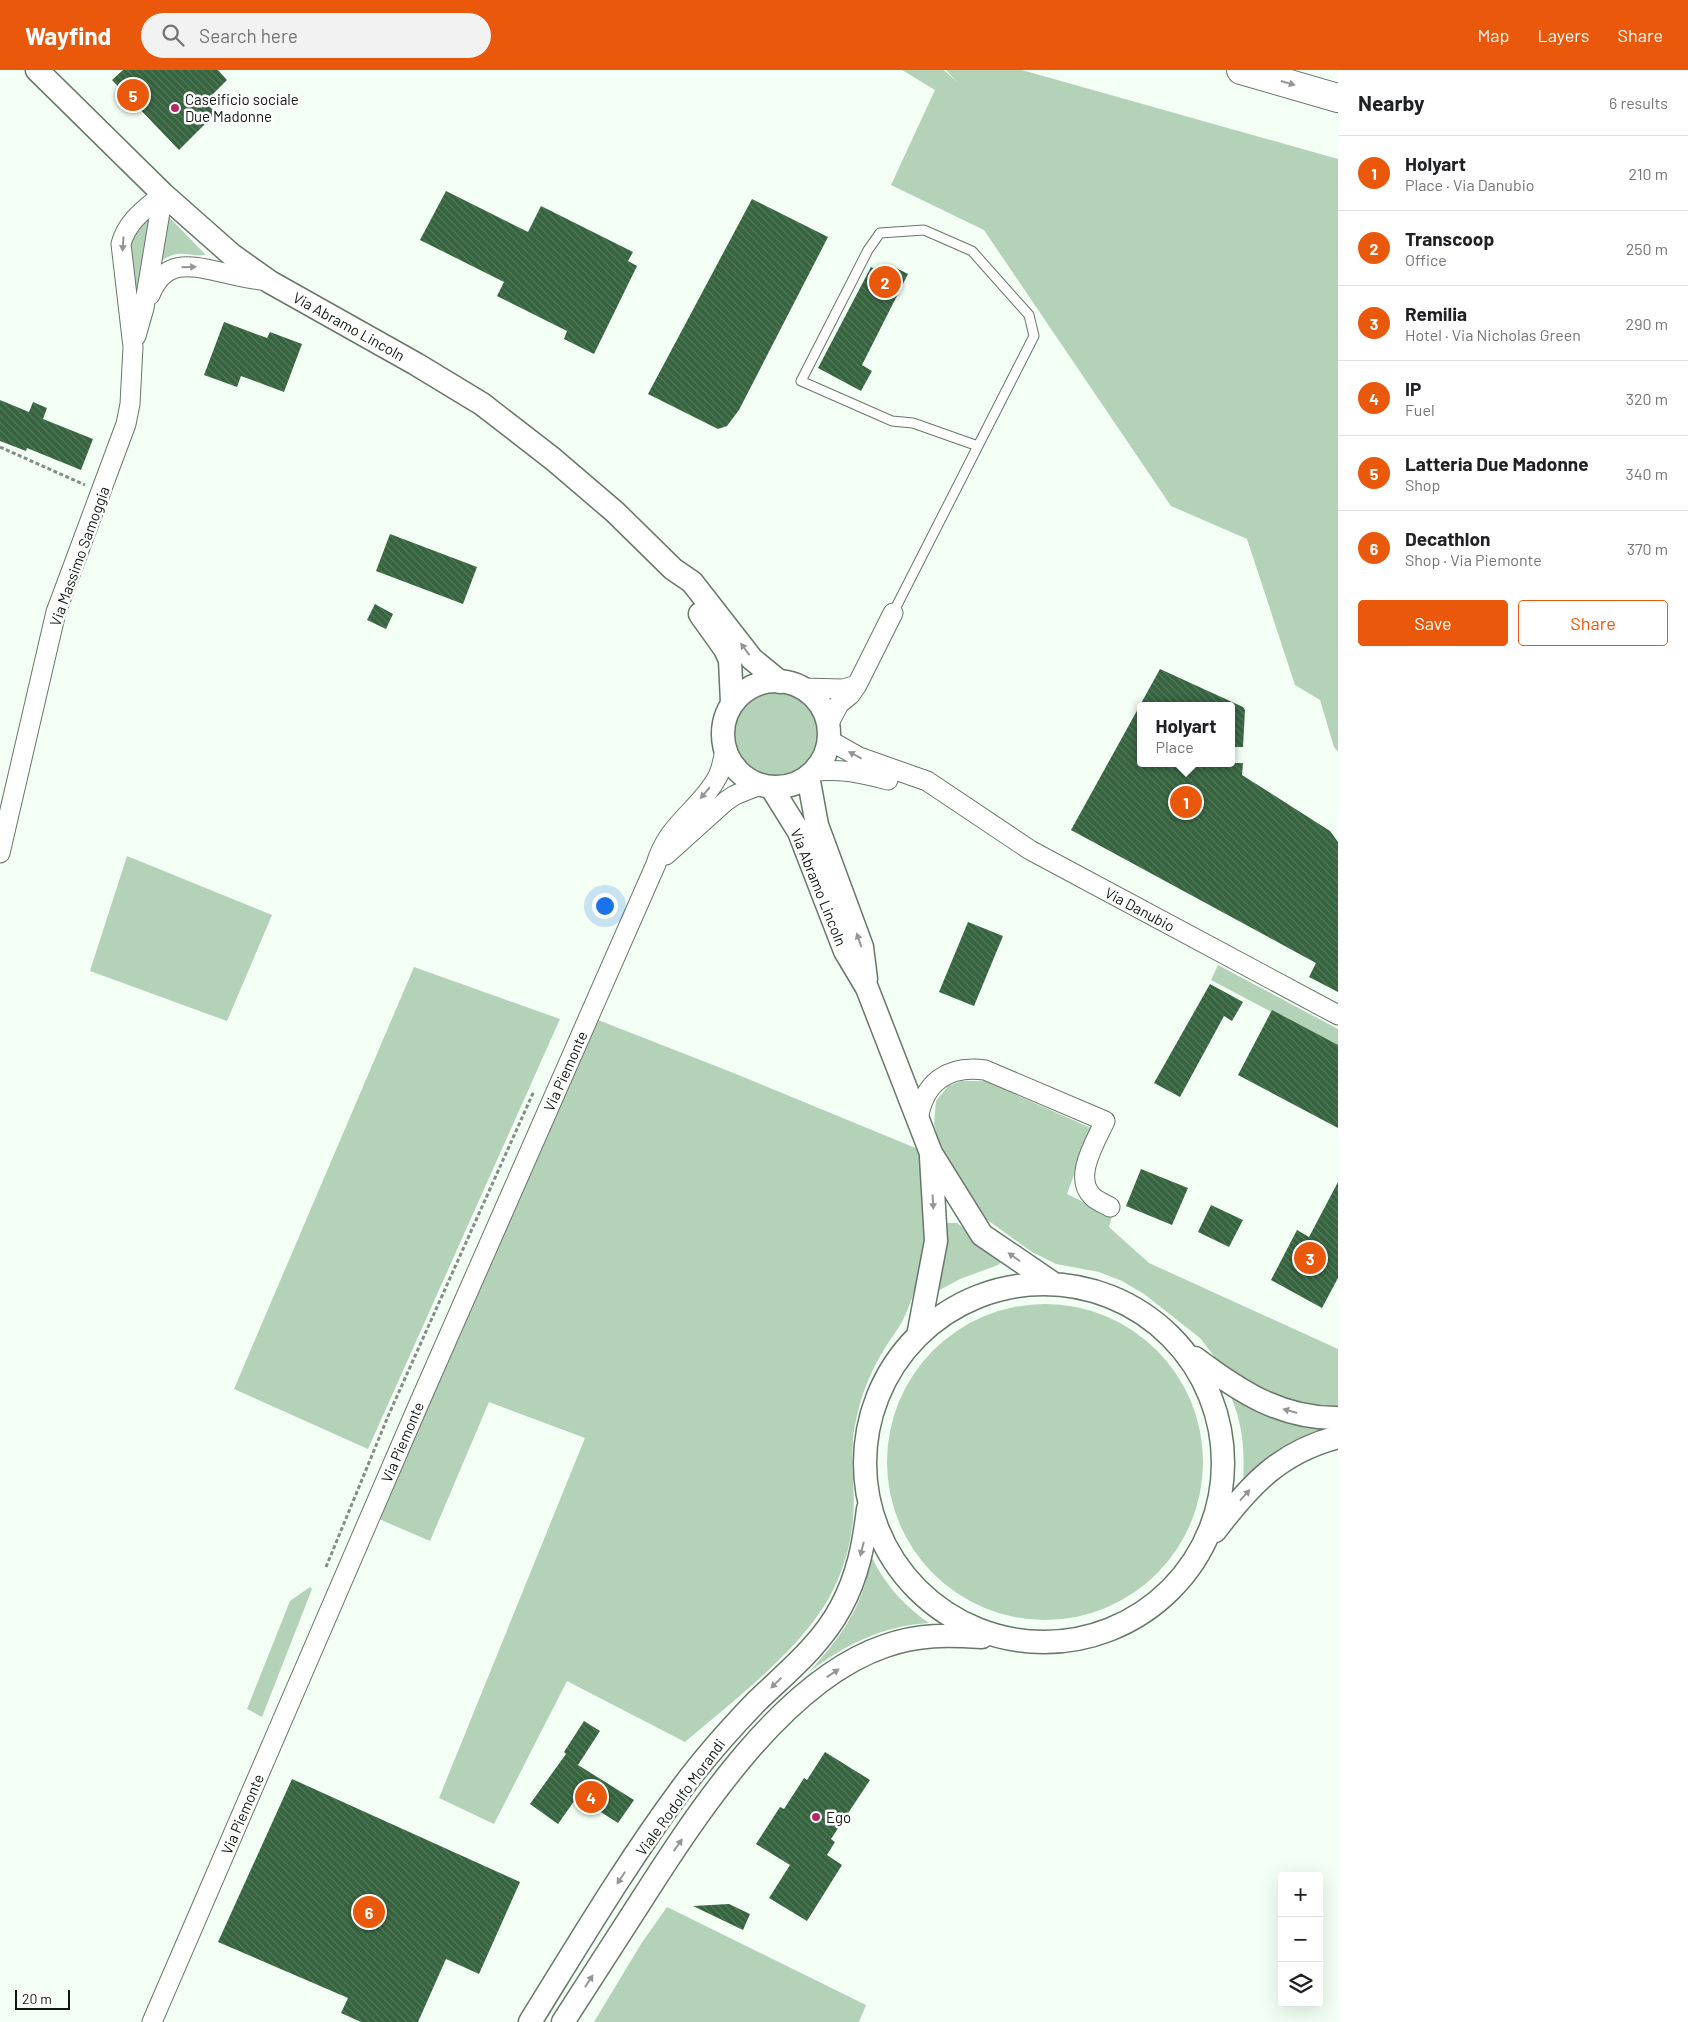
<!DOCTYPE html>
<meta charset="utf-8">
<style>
body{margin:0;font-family:Barlow,sans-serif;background:#f2f2f2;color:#202124}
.controls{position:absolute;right:15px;bottom:15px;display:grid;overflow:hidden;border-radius:5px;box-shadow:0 5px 20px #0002}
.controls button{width:45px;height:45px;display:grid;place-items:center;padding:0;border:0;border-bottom:1px solid #e0e0e0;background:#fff;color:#202124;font:25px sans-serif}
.scale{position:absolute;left:15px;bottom:12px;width:55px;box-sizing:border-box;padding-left:5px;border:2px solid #0f1610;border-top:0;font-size:14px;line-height:18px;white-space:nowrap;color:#0f1610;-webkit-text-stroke:4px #fff;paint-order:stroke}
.you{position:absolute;left:604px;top:835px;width:18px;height:18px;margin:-12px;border:4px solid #fff;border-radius:50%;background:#1a73e8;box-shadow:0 0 0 8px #1a73e833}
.badge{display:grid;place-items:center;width:32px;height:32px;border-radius:50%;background:#ea580c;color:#fff;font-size:16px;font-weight:700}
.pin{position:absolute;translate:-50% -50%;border:2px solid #fff;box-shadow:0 1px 5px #0006}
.popup{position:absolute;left:1137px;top:632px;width:98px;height:65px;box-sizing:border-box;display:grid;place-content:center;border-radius:5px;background:#fff;filter:drop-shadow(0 1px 4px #0005);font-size:16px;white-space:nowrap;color:#757577}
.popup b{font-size:19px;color:#202124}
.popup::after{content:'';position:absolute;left:50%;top:100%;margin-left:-10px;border:10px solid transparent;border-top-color:#fff}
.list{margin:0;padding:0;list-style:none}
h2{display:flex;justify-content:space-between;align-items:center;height:65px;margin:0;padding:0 20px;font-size:21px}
h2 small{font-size:16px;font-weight:400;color:#757577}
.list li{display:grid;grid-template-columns:32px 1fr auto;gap:15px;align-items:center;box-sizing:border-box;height:75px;padding:0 20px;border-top:1px solid #e0e0e0}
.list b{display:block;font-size:19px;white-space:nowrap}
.list p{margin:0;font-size:16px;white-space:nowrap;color:#757577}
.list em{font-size:16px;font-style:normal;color:#757577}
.actions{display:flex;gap:10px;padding:15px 20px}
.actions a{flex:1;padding:11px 0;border:1px solid #ea580c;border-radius:5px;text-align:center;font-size:18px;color:#ea580c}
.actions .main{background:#ea580c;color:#fff}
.icon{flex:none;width:28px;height:28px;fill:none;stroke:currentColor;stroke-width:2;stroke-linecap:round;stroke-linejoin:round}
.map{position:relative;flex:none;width:1338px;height:1952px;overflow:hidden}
header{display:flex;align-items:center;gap:30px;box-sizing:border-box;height:70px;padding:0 25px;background:#ea580c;color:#fff}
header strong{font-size:24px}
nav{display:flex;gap:28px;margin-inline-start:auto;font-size:18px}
.search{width:350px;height:45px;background:#f2f2f2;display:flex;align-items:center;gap:12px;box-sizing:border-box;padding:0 18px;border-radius:28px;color:#757577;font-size:19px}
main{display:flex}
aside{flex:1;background:#fff}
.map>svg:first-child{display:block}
.green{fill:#b4d2b8}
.building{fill:url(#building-back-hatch)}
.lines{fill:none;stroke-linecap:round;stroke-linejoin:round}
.service-casing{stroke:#677769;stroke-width:11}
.minor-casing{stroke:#677769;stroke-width:21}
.tertiary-casing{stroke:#677769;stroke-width:25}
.motorway-casing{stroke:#677769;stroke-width:30}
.path{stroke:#848d85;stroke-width:3;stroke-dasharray:4 2.5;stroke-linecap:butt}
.service{stroke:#fff;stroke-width:9}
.minor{stroke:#fff;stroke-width:19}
.tertiary{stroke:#fff;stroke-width:22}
.motorway{stroke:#fff;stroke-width:28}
.oneway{fill:#939693}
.poi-dot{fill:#b52a66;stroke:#fff;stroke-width:2}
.labels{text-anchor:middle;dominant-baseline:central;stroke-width:5;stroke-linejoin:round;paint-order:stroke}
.poi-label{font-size:15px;fill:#0f1610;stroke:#fff;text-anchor:start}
.street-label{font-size:15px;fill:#0f1610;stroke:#fff}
</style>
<header>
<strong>Wayfind</strong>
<div class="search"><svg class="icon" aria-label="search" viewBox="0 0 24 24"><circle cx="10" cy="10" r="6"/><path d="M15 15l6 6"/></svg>Search here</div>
<nav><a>Map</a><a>Layers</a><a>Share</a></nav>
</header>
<main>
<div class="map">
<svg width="1338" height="1952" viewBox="0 0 1338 1952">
<defs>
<pattern id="building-back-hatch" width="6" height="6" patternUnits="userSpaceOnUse" patternTransform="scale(1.25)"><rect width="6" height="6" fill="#35643f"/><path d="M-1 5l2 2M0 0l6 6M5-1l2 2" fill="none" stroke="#56795d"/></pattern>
</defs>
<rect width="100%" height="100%" fill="#f3fef4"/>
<!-- green -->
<path class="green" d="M902,0H944L957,12L946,0H1022L1338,89V682L1334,677L1320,630L1295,615L1247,469L1171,436L984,160L891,115L935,20Z
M169,147L204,183L205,185C188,187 180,178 161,191L166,148Z
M149,148L152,149L140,216H135C129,184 121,171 149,148Z
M733 665a43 43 0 1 1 86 0a43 43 0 1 1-86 0Z
M127,786L272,845L227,951L90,901Z
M1218,895L1338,959V977L1211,910Z
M414,897L560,949L368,1379L234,1319Z
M598,950L736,1004L918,1079C935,1131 926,1204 902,1252C897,1261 890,1269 885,1278C870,1302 860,1327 855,1355C849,1386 856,1418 853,1449C851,1476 842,1504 829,1528C799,1581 732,1632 685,1672L567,1611L494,1754L439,1728L585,1368L489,1332L430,1471L379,1449Z
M962,1011H985L1091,1058L1067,1124L1112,1146L1109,1157L1149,1193L1338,1279V1338L1309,1337L1264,1322L1220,1294L1200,1268L1144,1224L1122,1211L1099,1202L1056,1194L1032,1182L986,1149L968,1129L947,1100L934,1054L936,1031L948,1016Z
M947,1153H957L1003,1190L998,1195L960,1209L936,1222Z
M887 1392a158 158 0 1 1 316 0a158 158 0 1 1-316 0Z
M1231,1327L1273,1347L1337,1357C1293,1369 1274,1379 1243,1412C1245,1382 1243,1355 1231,1327Z
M870,1484C884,1513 902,1534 929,1553C882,1556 844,1575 808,1603C833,1576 856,1547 866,1511C868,1503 869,1493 870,1484Z
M310,1517L312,1519L262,1647L247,1639L290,1531Z
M667,1837L866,1935L859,1952H594L641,1874Z"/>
<!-- building -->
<path class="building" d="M123,0H218L227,10L205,32L216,43L179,80L112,10Z
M446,121L528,162L541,136L633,182L628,191L637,196L594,284L564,269L567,261L497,226L504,212L420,170Z
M752,129L828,167L739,340L727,356L718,359L648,324Z
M892,196L908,204L862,295L872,301L861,321L818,298L871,197L885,204L887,199L890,200Z
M224,252L267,268L270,262L302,274L284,322L241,306L237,317L204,305Z
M0,330L29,342L33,332L47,338L43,349L93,369L81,400L27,378L26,381L0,371Z
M390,464L477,497L463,534L376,501Z
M375,534L393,544L386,559L367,550Z
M1160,599L1243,637L1245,640L1243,677H1231V636H1141V693H1243L1242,705L1330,761L1338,772V922L1309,907L1316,893L1071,760Z
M968,852L1003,866L974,936L939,922Z
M1210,914L1243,932L1232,951L1224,946L1180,1027L1154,1013Z
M1272,940L1338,975V1058L1238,1005Z
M1141,1099L1188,1118L1172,1155L1126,1136Z
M1338,1112V1208L1322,1238L1271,1210L1297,1160L1309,1167Z
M1211,1135L1243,1150L1229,1177L1198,1162Z
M584,1651L600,1661L578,1695L634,1730L618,1753L577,1727L558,1754L530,1734L566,1684L564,1682Z
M825,1682L870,1710L831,1769L835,1772L827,1785L842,1795L807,1851L769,1828L790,1795L756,1774L780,1737L784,1739L804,1708L807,1710Z
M292,1709L520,1812L479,1904L446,1889L418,1952H361L341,1943L348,1928L218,1872Z
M729,1834L750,1844L743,1860L693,1836Z"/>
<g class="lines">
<defs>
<path id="service" d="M893,543L1034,266L1029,245L972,181L924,160L880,163L868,180L801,311L892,351L913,353L978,376"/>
<path id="minor" d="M150,225C166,185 195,197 229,204C241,207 254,209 267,211
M136,266L144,238L163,124
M801,618L843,619L857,615
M828,655L839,634L850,625L857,615L893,543
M829,670L859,687L927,711L1030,780L1338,945
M813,701C842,699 859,702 888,710
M0,783L56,542L126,354L130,334L133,277L121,174C127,151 145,139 163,124
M666,785L726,731L735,725L760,715
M918,1051C923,1012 948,995 985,1000L1105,1051C1096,1071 1072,1108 1093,1127C1097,1131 1105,1134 1110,1137
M152,1952L417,1338L656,794C667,754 701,739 718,706C722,698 723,689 725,680"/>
<path id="tertiary" d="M37,0L163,124L232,185L270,212L416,294L482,334L553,389L615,442L673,499L692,512L752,589L780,612
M700,544L725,579L730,590L732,633
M723 664a53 53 0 1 1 106 0a53 53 0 1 1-106 0Z
M808,706L817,755L862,877L866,909
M771,717L799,762L845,881L867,918L931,1083L982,1165L1054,1214
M865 1393a179 179 0 1 1 358 0a179 179 0 1 1-358 0Z
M918,1266L936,1171L931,1087
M1195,1288C1239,1321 1281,1349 1338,1348
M1215,1461C1250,1415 1280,1382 1338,1367
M530,1952C579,1873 627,1792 682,1718C705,1687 730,1659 756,1632C787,1602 821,1575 841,1537C858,1506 864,1473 868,1439
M563,1952C588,1913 613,1874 639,1834C695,1746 782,1611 885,1576C919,1564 947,1565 982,1567"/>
<path id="motorway" d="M1241,0L1338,28"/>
</defs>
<!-- service casing -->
<use href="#service" class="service-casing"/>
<!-- minor casing -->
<use href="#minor" class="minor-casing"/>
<!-- tertiary casing -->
<use href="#tertiary" class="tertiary-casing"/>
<!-- motorway casing -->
<use href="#motorway" class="motorway-casing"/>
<!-- path -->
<path class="path" d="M0,377L85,415
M326,1497L389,1344L534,1021"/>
<!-- service -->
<use href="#service" class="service"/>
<!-- minor -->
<use href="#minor" class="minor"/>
<!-- tertiary -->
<use href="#tertiary" class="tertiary"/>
<!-- motorway -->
<use href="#motorway" class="motorway"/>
</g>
<!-- one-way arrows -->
<defs><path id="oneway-solid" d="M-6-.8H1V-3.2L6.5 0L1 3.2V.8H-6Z" transform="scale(1.25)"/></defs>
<g class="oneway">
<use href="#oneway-solid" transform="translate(1288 13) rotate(16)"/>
<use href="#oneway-solid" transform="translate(123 174) rotate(94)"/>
<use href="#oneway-solid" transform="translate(189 197) rotate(-2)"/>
<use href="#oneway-solid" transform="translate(745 579) rotate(-126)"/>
<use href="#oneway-solid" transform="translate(855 685) rotate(-152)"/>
<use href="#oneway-solid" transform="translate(705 723) rotate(130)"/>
<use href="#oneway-solid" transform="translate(859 870) rotate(-109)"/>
<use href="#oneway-solid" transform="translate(933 1132) rotate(87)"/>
<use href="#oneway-solid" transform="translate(1014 1187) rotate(-145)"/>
<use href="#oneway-solid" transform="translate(1290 1341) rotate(-164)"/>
<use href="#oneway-solid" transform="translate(1245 1425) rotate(-48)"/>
<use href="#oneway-solid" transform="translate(862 1479) rotate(104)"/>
<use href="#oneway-solid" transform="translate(833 1603) rotate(-33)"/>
<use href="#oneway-solid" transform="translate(776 1613) rotate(136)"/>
<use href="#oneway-solid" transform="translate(678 1775) rotate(-55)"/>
<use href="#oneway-solid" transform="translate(621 1808) rotate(123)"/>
<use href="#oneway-solid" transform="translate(589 1911) rotate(-57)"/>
</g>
<!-- markers -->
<g class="poi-dot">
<circle cx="175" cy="38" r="5"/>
<circle cx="816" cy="1747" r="5"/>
</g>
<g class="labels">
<!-- poi labels -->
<g class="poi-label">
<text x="185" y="29">Caseificio sociale<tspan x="185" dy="17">Due Madonne</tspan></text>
<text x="826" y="1747">Ego</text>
</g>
<!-- street labels -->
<g class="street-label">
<text transform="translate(349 256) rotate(29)">Via Abramo Lincoln</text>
<text transform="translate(79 486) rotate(-70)">Via Massimo Samoggia</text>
<text transform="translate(819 817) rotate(68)">Via Abramo Lincoln</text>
<text transform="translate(1140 839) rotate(28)">Via Danubio</text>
<text transform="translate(565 1001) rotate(-66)">Via Piemonte</text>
<text transform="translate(402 1372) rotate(-67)">Via Piemonte</text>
<text transform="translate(680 1727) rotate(-54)">Viale Rodolfo Morandi</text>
<text transform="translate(242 1744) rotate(-67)">Via Piemonte</text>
</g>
</g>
</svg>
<div class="controls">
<button>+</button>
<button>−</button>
<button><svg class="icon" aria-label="layers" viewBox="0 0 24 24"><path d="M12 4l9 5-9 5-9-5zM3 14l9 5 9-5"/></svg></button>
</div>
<div class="scale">20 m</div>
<div class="you"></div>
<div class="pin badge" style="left:1186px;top:732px">1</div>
<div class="popup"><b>Holyart</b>Place</div>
<div class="pin badge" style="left:885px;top:212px">2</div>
<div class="pin badge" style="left:1310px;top:1188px">3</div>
<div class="pin badge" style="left:591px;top:1727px">4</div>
<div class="pin badge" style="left:133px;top:25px">5</div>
<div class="pin badge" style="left:369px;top:1842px">6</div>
</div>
<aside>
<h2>Nearby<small>6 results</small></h2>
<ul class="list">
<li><span class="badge">1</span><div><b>Holyart</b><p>Place · Via Danubio</p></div><em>210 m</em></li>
<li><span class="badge">2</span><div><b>Transcoop</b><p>Office</p></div><em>250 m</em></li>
<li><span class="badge">3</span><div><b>Remilia</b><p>Hotel · Via Nicholas Green</p></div><em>290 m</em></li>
<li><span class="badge">4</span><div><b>IP</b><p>Fuel</p></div><em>320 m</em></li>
<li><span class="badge">5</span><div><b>Latteria Due Madonne</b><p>Shop</p></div><em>340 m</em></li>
<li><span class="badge">6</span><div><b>Decathlon</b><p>Shop · Via Piemonte</p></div><em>370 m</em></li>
</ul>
<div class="actions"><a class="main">Save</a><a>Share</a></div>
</aside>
</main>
